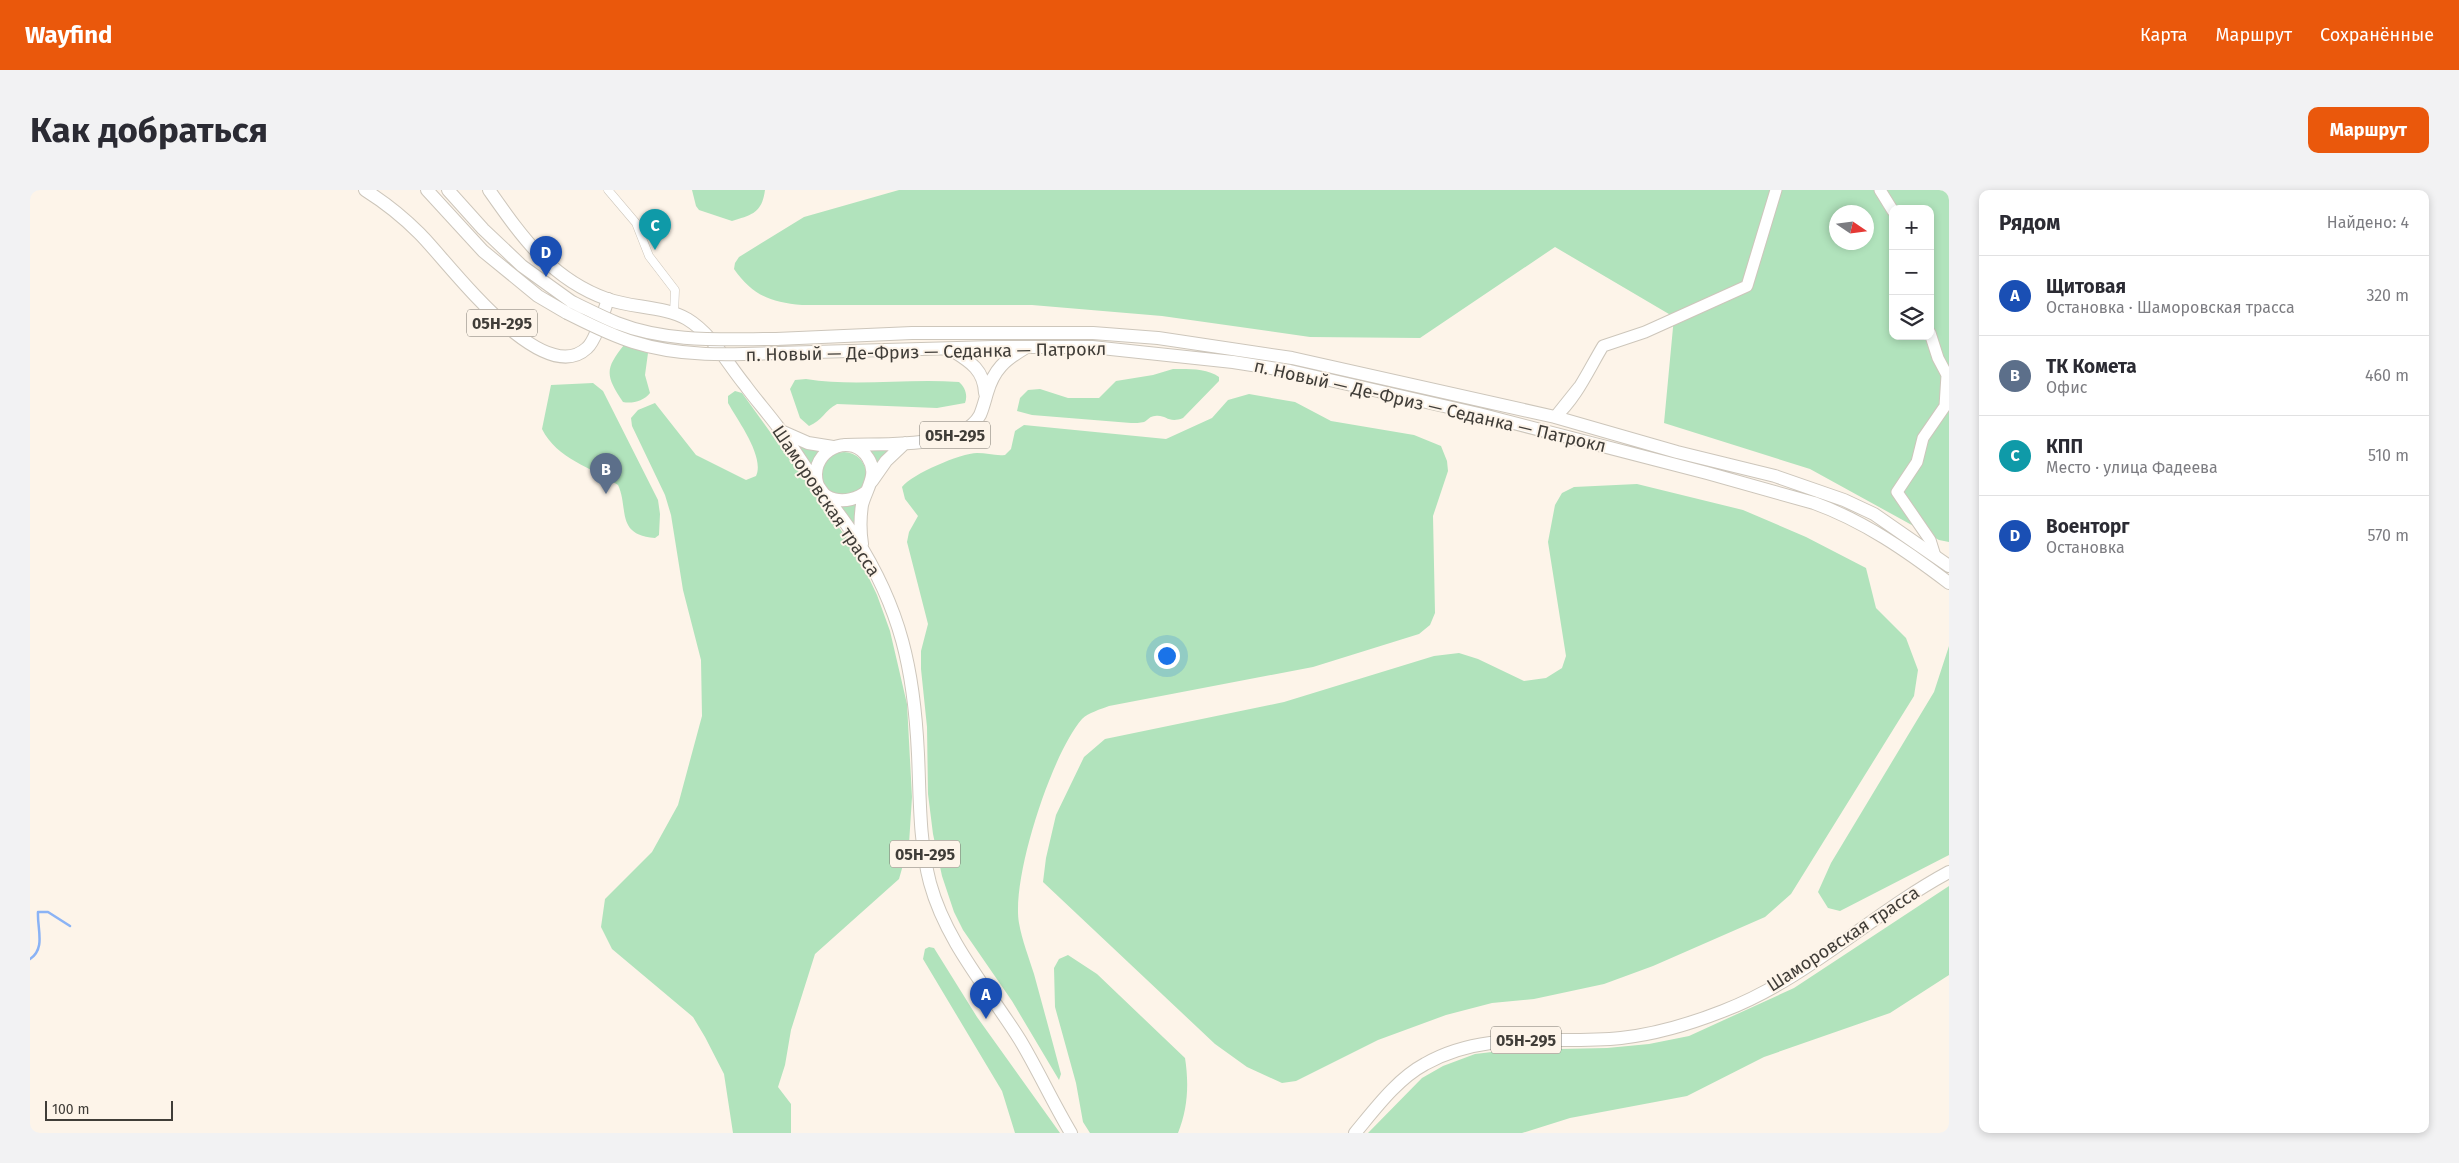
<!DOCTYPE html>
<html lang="ru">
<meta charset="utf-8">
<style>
body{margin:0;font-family:"Fira Sans",sans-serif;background:#f2f2f3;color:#2b2b33}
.controls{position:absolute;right:15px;top:15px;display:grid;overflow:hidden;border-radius:10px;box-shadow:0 2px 8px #0003}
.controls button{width:45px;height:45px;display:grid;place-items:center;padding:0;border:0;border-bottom:1px solid #e1e1e2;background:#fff;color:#2b2b33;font:25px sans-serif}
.compass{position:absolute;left:1799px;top:15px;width:45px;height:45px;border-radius:50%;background:#fff;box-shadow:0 2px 8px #0003;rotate:103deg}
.scale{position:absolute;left:15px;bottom:12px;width:128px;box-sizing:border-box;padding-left:5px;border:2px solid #403d38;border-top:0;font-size:14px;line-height:18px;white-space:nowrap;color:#403d38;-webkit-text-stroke:4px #fdf4e9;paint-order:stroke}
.you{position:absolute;left:1136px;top:465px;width:18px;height:18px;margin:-12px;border:4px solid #fff;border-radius:50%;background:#1a73e8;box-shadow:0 0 0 8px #1a73e833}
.badge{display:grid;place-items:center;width:32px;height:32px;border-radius:50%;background:#ea580c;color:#fff;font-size:16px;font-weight:700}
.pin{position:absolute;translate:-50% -41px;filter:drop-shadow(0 1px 2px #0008)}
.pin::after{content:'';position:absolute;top:26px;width:18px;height:15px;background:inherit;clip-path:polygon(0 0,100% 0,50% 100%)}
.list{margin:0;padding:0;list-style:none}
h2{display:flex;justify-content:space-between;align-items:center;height:65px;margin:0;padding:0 20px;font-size:21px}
h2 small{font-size:16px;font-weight:400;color:#7c7c81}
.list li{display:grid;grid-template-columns:32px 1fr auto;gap:15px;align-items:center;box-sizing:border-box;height:80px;padding:0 20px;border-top:1px solid #e1e1e2}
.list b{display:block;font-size:19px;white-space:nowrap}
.list p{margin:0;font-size:16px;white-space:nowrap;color:#7c7c81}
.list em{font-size:16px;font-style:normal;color:#7c7c81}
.icon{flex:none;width:28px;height:28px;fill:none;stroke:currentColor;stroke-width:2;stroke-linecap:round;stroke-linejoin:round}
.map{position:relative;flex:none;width:1919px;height:943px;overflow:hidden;border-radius:10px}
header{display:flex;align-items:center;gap:30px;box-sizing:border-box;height:70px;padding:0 25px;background:#ea580c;color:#fff}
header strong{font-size:24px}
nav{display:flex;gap:28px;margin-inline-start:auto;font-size:18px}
.intro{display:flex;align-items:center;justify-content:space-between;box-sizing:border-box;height:120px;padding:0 30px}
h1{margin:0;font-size:35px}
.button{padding:12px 22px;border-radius:10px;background:#ea580c;color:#fff;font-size:18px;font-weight:700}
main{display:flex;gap:30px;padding:0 30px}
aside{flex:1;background:#fff;border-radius:10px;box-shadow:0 2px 8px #0003}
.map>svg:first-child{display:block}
.green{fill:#b1e3bc;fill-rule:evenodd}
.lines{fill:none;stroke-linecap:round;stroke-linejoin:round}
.stream{stroke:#8bb3f5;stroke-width:2.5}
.minor-casing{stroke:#cdc6bb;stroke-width:9}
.secondary-casing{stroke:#cdc6bb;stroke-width:13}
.primary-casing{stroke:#cdc6bb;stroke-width:14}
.trunk-casing{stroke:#cdc6bb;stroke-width:14}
.minor{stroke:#fff;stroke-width:8}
.secondary{stroke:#fff;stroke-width:11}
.primary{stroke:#fff;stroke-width:12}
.trunk{stroke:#fff;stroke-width:12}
.trunk-bridge-casing{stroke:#cdc6bb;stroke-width:14;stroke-linecap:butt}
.trunk-bridge{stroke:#fff;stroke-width:12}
.labels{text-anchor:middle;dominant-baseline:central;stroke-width:4;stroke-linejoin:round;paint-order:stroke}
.shield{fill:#fdf4e9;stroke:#79746d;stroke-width:1}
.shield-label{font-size:16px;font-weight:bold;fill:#403d38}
.street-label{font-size:18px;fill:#403d38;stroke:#fdf4e9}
</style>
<header>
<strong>Wayfind</strong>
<nav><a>Карта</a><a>Маршрут</a><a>Сохранённые</a></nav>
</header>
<div class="intro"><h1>Как добраться</h1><a class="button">Маршрут</a></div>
<main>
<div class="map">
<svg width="1919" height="943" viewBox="0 0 1919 943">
<rect width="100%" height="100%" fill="#fdf4e9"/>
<!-- green -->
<path class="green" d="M662,0H735C732,23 722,25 702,31L669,20L666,16Z
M869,0H1919V352L1909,350L1780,279L1634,233L1644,127L1525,57L1390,148L1280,147L1132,126L1002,115H772C741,112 723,106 704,79L705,73L709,67L774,27ZM1863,19H1900V146H1863ZM1806,22H1836V52H1806Z
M594,155L617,160L618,163L615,185L620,203C614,211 602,214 593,212C575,185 575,179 594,155Z
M1143,179C1157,179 1177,178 1189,187V191L1153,228C1138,234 1136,224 1125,226C1120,226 1118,230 1114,232C1110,233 1105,233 1101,233L1002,225L987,221L990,208L998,200L1010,199L1038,208H1069L1086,191L1123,185Z
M776,189C826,197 878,188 929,192C935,197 938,205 935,213L907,218L807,214C795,220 792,231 779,236L770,228L760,199L765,190Z
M563,193L573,201L628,310L630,324L629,345L625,348C585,345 599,318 588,295C561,277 527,269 512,239L521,195Z
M705,201L712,203L826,361L847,405L860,441L877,514L882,607L879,654L869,689L785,764L761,840L755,875L748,897L761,914V943H703L694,884L675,847L663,827L582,759L571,737L575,709L622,662L648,615L672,526L671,470L653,400L641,325L635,305L602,236L601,228L608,220L625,213L666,265L716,290L726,286C735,267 708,231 698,213V206Z
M1219,204L1265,212L1301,231L1384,245L1411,256L1417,271L1418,281L1403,326L1405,423L1400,435L1389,444L1283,477L1079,516C1071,519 1058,523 1052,529C1022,563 981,688 989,733C992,750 999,768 1004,784C1013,817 1022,850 1031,884L1029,890L982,811L933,740L924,722L912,686L903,644L898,604L897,537L891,479V461L898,434L877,352L879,342L888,326L875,309L872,297C882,284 931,263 947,263C957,263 965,266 975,265L981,259L985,241L994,235L1136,249L1182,228L1198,210Z
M767,256L789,260L781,277Z
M861,257L847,275L837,259Z
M792 284a22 22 0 1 1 44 0a22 22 0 1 1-44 0Z
M1607,294L1713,320L1776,347L1836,378L1846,418L1876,448L1888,480L1884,506L1761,704L1735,727L1623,776L1574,794L1504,809L1462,813L1416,825L1348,850L1266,891L1252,893L1217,877L1185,854L1013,692L1016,668L1026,625L1054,567L1075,549L1254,512L1404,466L1429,463L1448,469L1494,491L1516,488L1532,478L1536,466L1518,352L1525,315L1532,303L1544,297Z
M828,313L823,336L809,316Z
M1919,456V665L1810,721L1798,718L1788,702L1801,673L1904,502Z
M1919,696V785L1860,823L1734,867L1657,906L1540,928L1492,943H1338L1392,888L1413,876L1445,864L1479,860L1577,858L1619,854L1659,846L1764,798Z
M899,757L904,758L947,827L1030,943H985L972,901L893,769L895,759Z
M1038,765L1067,784L1155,868C1159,893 1158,919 1148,943H1060L1053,932L1046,893L1025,817L1024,778L1029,769Z"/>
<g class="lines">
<!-- stream -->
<path class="stream" d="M0,769C16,758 7,739 8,722H18L40,736"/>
<defs>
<path id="minor" d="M578,0L606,33L619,66L645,100L644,124"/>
<path id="secondary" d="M1850,0L1863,21
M1900,143L1908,168L1917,185L1915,216L1893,248L1887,272L1867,302L1900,350L1905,366
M1549,197L1525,227C1546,209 1559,179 1573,156L1615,142L1717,96L1746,0"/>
<path id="primary" d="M459,0C492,47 521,89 577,109C602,118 634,116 657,129C682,144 697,173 715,195C725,209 737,222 748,237C763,257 776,279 791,300C802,315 815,331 825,347C871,419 884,480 888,564C890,607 889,651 900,693C916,752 958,799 990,850C1008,880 1023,913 1041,943
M753,242L778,253L803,257
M832,354C830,341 830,328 832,315C836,299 849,284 838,268C823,243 787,257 786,284C786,313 818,317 837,301
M1325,943C1345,919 1367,889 1395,874C1456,839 1524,855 1591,848C1627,844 1660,834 1693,821C1777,789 1841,724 1919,682"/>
<path id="trunk" d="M335,0C354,12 372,26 389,43C416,69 511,201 557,158C566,150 574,121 578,109
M397,0L453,61L508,106L537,123
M418,0L453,39L492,76L542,112
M746,149L882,143H1063L1128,148L1262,168L1525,227L1647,262L1745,286L1814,310L1844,324L1919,376
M920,159C939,171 954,179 955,203
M748,163L963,157H1062L1203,172L1260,181L1449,224L1677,283L1784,313C1834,331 1877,361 1919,393
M816,255C850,253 931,260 950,225C953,218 955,210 957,203C964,179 975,170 995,158
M842,291L856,271L875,253"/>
</defs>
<!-- minor casing -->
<use href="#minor" class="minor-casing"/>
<!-- secondary casing -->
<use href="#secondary" class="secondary-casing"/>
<!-- primary casing -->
<use href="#primary" class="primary-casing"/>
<!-- trunk casing -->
<use href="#trunk" class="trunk-casing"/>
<!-- minor -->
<use href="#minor" class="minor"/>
<!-- secondary -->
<use href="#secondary" class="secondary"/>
<!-- primary -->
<use href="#primary" class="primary"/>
<!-- trunk -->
<use href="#trunk" class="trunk"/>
<defs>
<path id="trunk-bridge" d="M542,112C557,119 572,127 587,133C638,153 693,149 746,149
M537,123C559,134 580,145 603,152C650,167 700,165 748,163"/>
</defs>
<!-- trunk-bridge casing -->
<use href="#trunk-bridge" class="trunk-bridge-casing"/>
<!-- trunk-bridge -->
<use href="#trunk-bridge" class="trunk-bridge"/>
</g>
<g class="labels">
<!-- shield labels -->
<g class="shield">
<rect x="437" y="119.5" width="70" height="27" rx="4"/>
<rect x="890" y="231.5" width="70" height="27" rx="4"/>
<rect x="860" y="650.5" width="70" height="27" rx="4"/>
<rect x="1461" y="836.5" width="70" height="27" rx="4"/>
</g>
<g class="shield-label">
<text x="472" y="133">05Н-295</text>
<text x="925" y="245">05Н-295</text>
<text x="895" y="664">05Н-295</text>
<text x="1496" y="850">05Н-295</text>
</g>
<!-- street labels -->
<g class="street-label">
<text transform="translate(896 162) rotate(-1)">п. Новый — Де-Фриз — Седанка — Патрокл</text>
<text transform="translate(1400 216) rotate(13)">п. Новый — Де-Фриз — Седанка — Патрокл</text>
<text transform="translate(796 311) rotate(56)">Шаморовская трасса</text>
<text transform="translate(1813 749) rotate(-33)">Шаморовская трасса</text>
</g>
</g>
</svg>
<div class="controls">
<button>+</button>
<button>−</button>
<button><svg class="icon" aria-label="layers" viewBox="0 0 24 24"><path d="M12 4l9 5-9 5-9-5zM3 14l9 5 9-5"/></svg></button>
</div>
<svg class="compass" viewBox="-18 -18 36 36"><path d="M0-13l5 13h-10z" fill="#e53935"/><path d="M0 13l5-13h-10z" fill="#7c7c81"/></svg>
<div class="scale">100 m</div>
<div class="you"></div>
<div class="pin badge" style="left:956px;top:829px;background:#1a4fb4">A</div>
<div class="pin badge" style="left:576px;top:304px;background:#5c6f8a">B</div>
<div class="pin badge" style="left:625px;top:60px;background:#0f9aa8">C</div>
<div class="pin badge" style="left:516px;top:87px;background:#1a4fb4">D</div>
</div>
<aside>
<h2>Рядом<small>Найдено: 4</small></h2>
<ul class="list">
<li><span class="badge" style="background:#1a4fb4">A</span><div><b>Щитовая</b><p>Остановка · Шаморовская трасса</p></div><em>320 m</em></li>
<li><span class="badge" style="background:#5c6f8a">B</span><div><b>ТК Комета</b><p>Офис</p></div><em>460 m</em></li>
<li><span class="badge" style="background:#0f9aa8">C</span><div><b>КПП</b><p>Место · улица Фадеева</p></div><em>510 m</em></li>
<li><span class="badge" style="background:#1a4fb4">D</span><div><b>Военторг</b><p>Остановка</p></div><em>570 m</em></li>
</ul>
</aside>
</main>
